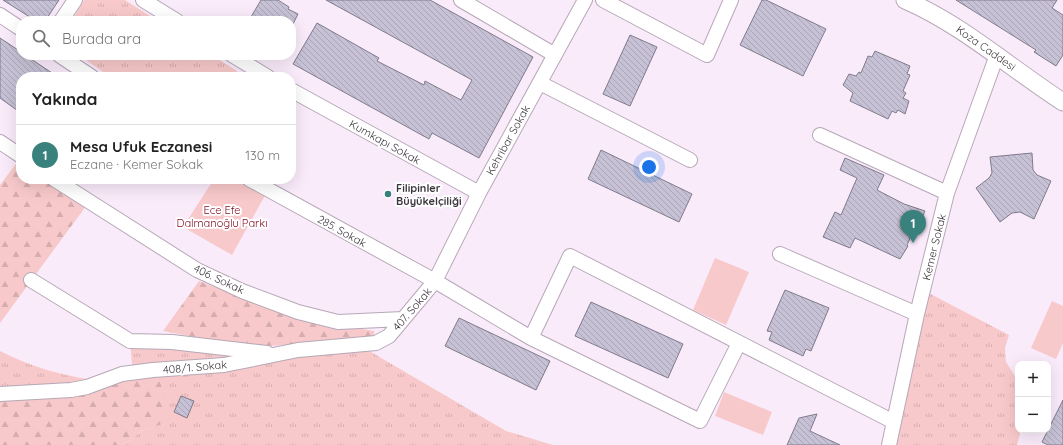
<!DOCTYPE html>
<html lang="tr">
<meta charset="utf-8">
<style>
body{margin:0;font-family:Quicksand,sans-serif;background:#f2f2f2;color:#222}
.controls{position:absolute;right:12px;bottom:12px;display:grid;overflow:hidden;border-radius:8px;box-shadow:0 4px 16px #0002}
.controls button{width:36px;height:36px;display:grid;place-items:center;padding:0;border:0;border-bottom:1px solid #e0e0e0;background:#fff;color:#222;font:20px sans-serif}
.you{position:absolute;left:649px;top:167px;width:14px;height:14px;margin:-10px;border:3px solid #fff;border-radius:50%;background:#1a73e8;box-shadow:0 0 0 6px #1a73e833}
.badge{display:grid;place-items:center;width:26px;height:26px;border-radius:50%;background:#39817c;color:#fff;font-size:13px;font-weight:700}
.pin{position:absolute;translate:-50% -33px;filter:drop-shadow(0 1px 2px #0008)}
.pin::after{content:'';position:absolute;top:21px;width:14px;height:12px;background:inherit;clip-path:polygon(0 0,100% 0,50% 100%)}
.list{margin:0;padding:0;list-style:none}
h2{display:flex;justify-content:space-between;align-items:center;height:52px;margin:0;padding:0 16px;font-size:17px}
h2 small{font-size:13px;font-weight:400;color:#767676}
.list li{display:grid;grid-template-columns:26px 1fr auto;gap:12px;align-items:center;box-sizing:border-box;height:60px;padding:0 16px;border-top:1px solid #e0e0e0}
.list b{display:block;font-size:15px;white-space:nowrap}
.list p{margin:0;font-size:13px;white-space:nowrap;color:#767676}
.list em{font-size:13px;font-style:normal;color:#767676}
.icon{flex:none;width:22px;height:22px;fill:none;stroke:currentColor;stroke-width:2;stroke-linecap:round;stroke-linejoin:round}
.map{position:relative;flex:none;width:1063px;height:445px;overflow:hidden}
.search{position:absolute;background:#fff;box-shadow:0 4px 16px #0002;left:16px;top:16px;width:280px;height:44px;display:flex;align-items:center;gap:10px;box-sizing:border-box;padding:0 14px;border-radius:16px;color:#767676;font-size:15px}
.panel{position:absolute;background:#fff;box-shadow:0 4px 16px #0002;left:16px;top:72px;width:280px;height:112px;border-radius:16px}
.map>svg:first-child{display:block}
.grass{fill:url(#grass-tufts)}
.forest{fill:url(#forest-firs)}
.park{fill:#f8c9ca}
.building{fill:url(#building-back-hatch);stroke:#7f7b8c}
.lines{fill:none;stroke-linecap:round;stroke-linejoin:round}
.minor-casing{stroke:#b6a8b7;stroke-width:16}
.tertiary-casing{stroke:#b6a8b7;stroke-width:19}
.minor{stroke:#fff;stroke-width:14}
.tertiary{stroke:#fff;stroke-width:17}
.poi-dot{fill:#39817c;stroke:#fff;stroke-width:1.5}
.labels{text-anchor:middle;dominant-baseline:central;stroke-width:4;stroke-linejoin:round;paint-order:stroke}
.street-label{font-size:11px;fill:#3c363d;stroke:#fff}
.poi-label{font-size:11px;font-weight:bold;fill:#3c363d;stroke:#fff;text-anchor:start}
.park-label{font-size:11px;fill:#821128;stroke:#fff}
</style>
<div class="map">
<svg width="1063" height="445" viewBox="0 0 1063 445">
<defs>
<pattern id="grass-tufts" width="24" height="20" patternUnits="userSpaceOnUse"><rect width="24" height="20" fill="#f8c9ca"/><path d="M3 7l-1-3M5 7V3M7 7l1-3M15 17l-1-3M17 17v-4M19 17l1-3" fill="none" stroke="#d6adae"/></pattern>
<pattern id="forest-firs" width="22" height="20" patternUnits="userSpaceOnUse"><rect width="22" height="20" fill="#f8c9ca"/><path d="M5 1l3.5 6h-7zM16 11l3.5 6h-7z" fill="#d6adae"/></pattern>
<pattern id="building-back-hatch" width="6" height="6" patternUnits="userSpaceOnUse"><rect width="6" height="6" fill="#c6c1d4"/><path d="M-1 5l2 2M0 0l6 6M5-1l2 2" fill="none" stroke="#aba6b7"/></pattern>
</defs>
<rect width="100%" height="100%" fill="#faebfb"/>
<!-- grass -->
<path class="grass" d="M84,0H125L158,21H72Z
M79,55H212L237,71L233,77H110Z
M923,290L1009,335L1005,348L1006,362L1018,381V430H1021L1017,445H889Z
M130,341L244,350L359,345L506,431L553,445H124L141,431L163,424L123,374L132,364Z
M0,351C37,369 60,375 100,381L0,401Z"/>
<!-- forest -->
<path class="forest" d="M21,157V179H54L89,202L0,323V185Z
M199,281L245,299L345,326L374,331V339L267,346L237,345L163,331Z
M153,370L161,385L167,406L163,424L141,431L124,445H0V401Z"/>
<!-- park -->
<path class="park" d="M214,179H249L268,190L232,255L183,227Z
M715,258L749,272L726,325L693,310Z
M1052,301L1063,306V343L1056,359L1031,348Z
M724,392L772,412L763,435L715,416Z"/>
<!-- building -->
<path class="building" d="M3,0H59L45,21H36Z
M261,0H278L289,7L288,9L298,14L292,26L291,21H258L251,17Z
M326,0H430L533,57L479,158L432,133L429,139L293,64L317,23L379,58L377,61L424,85L425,81L461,100L472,80Z
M762,0H766L826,29L803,76L740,45Z
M956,0H1057L1052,8L1063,15V55L1056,66L1034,52L1036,50Z
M630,35L657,47L630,106L603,94Z
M0,38L21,52V55H25L58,77H21V113L0,98Z
M875,51L910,66L907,74L910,75L903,91L906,93L903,98L909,101L905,114L898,110L896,113L892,111L888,119L850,101L853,93L843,85L849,74L856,76L859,72L861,73L868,56L872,57Z
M601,150L692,194L679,222L588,179Z
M1032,153L1033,170L1037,175L1051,181L1034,219L1020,212L1012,213L1000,222L976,188L989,178L992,173L990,157Z
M845,158L884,175L877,190L904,204L925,211L918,226L916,225L907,245L908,246L900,259L855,238L850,248L823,237L835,212L841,215L857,178L840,170Z
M785,290L829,308L811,351L806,349L803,356L769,340L772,332L767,331Z
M591,302L683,344L668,378L575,336Z
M459,318L550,361L536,390L445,346Z
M181,396L194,401L187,418L174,412Z
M1063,400V445H1048L1042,442Z
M817,414L810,431L840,445H787L799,418Z"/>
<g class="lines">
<defs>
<path id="minor" d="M143,0L177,21
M461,0L555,55
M603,0L707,55L731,0
M0,15L21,29
M61,21L75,0
M59,55L92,77
M232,55L268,77
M540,83L690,160
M291,90L479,193
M820,135L947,193
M0,142L21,156
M54,179L197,270L242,291L298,312L338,322L403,319
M249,179L435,281L531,338L570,256L894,422
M780,254L917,314
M31,280L130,341L172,342L267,353
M531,338L700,421L739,343
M0,394L71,390L87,387L122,374L153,370L224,365L298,350L376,343L389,336L435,281L479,193L585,0
M889,445L917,314L947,193L997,55"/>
<path id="tertiary" d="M905,0C963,25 1010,68 1063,102"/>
</defs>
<!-- minor casing -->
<use href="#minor" class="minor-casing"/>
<!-- tertiary casing -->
<use href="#tertiary" class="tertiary-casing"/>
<!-- minor -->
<use href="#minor" class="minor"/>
<!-- tertiary -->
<use href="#tertiary" class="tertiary"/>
</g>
<!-- markers -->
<circle class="poi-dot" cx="388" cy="194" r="4"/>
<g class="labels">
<!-- street labels -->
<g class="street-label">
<text transform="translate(986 48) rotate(35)">Koza Caddesi</text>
<text transform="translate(508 140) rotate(-61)">Kehribar Sokak</text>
<text transform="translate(385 142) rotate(29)">Kumkapı Sokak</text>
<text transform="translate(342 231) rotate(29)">285. Sokak</text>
<text transform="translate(934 247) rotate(-76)">Kemer Sokak</text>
<text transform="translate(219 279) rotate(25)">406. Sokak</text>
<text transform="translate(412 309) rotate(-49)">407. Sokak</text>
<text transform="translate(195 367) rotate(-5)">408/1. Sokak</text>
</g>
<!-- poi labels -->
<g class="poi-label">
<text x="396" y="188">Filipinler<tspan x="396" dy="13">Büyükelçiliği</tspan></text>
</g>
<!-- park labels -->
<g class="park-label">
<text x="222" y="210">Ece Efe<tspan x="222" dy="13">Dalmanoğlu Parkı</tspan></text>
</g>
</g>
</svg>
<div class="controls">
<button>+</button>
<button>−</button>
</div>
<div class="you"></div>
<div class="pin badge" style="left:913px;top:243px">1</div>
<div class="search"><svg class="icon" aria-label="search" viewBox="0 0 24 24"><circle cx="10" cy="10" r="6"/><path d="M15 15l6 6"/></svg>Burada ara</div>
<section class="panel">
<h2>Yakında<small></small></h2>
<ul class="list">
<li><span class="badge">1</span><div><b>Mesa Ufuk Eczanesi</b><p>Eczane · Kemer Sokak</p></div><em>130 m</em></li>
</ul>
</section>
</div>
